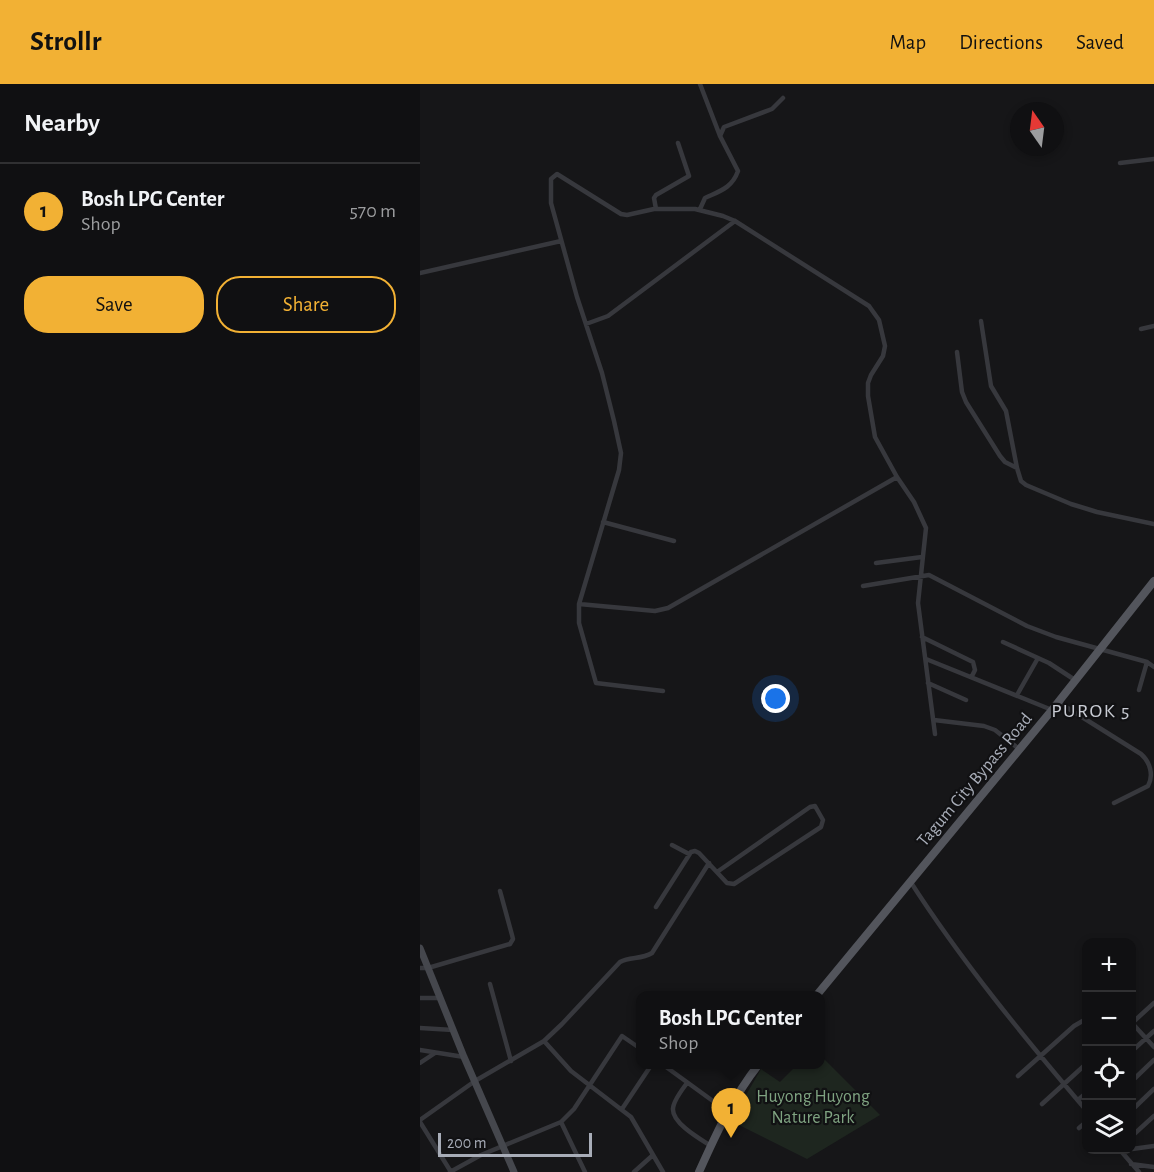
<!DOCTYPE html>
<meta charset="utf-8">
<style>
body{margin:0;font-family:"Alegreya Sans",sans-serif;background:#19191b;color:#f1f3f6}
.controls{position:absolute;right:18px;bottom:18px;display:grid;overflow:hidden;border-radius:12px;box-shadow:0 3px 9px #0003}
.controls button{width:54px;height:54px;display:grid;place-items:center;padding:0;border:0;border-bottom:2px solid #303032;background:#101012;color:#f1f3f6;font:30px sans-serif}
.compass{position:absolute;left:590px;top:18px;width:54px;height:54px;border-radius:50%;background:#101012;box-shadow:0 3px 9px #0003;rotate:346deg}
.scale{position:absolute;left:18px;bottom:15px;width:154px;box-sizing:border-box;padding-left:6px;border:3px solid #a8adb8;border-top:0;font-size:16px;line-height:21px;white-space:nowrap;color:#a8adb8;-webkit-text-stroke:4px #111113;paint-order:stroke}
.you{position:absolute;left:356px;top:615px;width:21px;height:21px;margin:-15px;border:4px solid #fff;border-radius:50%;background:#1a73e8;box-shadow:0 0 0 9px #1a73e833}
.badge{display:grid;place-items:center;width:39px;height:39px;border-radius:50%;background:#f2b134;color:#111;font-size:20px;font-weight:700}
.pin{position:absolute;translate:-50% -50px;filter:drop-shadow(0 2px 3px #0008)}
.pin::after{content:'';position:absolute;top:32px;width:21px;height:18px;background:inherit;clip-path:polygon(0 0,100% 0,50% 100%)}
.popup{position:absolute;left:216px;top:907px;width:189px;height:78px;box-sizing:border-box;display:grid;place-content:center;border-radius:12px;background:#101012;filter:drop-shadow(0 2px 4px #0005);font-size:20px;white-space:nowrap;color:#9c9d9f}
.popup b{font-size:22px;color:#f1f3f6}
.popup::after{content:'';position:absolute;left:50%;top:100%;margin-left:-12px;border:12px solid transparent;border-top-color:#101012}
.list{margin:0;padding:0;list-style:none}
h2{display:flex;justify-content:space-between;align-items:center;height:78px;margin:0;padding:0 24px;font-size:26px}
h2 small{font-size:20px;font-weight:400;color:#9c9d9f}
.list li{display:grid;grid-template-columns:39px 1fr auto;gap:18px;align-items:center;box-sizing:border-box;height:96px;padding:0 24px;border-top:2px solid #303032}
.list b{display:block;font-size:22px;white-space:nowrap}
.list p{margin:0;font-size:20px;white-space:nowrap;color:#9c9d9f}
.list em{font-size:20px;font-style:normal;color:#9c9d9f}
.actions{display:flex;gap:12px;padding:18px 24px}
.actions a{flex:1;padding:14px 0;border:2px solid #f2b134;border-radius:24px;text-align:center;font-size:21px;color:#f2b134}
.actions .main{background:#f2b134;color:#111}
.icon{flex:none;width:33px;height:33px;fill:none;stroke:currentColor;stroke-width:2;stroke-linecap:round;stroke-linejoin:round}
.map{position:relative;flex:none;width:734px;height:1088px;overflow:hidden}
header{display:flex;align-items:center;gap:36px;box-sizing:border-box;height:84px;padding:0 30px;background:#f2b134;color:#111}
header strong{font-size:28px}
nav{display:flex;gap:33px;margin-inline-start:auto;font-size:21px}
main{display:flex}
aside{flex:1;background:#101012}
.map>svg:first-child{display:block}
.green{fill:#1e261f}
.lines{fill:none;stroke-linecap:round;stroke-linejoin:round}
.street{stroke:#37383d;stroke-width:4.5}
.secondary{stroke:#45474d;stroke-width:7}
.primary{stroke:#53555c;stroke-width:8}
.labels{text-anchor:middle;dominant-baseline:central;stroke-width:4.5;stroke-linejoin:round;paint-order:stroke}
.street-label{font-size:18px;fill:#a8adb8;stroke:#111113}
.park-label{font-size:18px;fill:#7fa381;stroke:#111113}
.neighbourhood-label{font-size:20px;letter-spacing:1.5px;fill:#c9ccd4;stroke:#111113}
</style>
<header>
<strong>Strollr</strong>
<nav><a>Map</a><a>Directions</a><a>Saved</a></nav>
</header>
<main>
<aside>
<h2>Nearby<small></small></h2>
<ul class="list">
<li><span class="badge">1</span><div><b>Bosh LPG Center</b><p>Shop</p></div><em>570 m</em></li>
</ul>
<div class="actions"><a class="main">Save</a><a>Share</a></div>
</aside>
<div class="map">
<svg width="734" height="1088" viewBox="0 0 734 1088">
<rect width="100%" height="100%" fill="#161618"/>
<!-- green -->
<path class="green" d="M401,972L460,1031L387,1075L311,1037L341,985L360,998L377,981L401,980Z"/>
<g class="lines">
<!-- street -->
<path class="street" d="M300,52L304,43L352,25L363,14
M700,79L734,75
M236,125L234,114L236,111L269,92L258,59
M280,125L285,114C300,107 312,104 318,87L300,52L280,0
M0,189L141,157
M561,237L571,302L586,327L597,384
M166,240L188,232L315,137
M721,245L734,242
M537,268L542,308L546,318L580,372L585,378L597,384L601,397L606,401L651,420L677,428L734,440
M183,438L254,457
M456,479L502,473
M443,502L509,491L607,542L636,553L727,578L734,583
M159,520L235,527L248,524L477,393
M502,553L553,578L555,586L552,592
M583,558L629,579L655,596
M506,575L632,626
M508,599L546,616
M719,606L727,578
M243,607L176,599L159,539V520L199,386L201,369L194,337L182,289L157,213L131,119V95L137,90L201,130L207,131L234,125H275L303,132L315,137L449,222L459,236L465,262L463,272L451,291L448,299V312L455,353L477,393L494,418L506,444L498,519L515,650
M597,611L618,574
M638,618L721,670C730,678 734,691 728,702L694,719
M514,636L564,642L575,646L599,665
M252,761L269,770
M490,797C542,878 604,953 666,1026
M236,823L271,768L275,767L279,769L307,799L314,800L401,743L403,736L395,722L390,723L297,788
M0,884H8L90,860L93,855L92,851L80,807
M70,900L91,977
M0,914H20
M712,939L734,963
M712,939L734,919
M0,944L33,946
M124,957L151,987L211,1033L243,1088
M0,966L44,973
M712,967L734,947
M0,979L15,969
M242,980L308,1028
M598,992L654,942L666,935
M712,997L734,976
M267,999C262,1006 253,1017 253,1025C252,1039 280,1055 291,1062
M658,1016L666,1009
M622,1020L666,980
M202,1025L232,980
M712,1026L734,1005
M0,1036L55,997L124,957L142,940L200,878C210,872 221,876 232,869L289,779
M0,1038L31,1088
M141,1038L165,1088
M659,1044L666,1038
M712,1052L734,1032
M712,1065L734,1062
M700,1066L719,1088
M711,1080L734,1083
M30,1088L61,1071L141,1038L154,1025L202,952L221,965
M214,1088L233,1071"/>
<!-- secondary -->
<path class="secondary" d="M0,864L44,973L94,1088"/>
<!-- primary -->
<path class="primary" d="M396,912L632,626L734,497
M279,1088C296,1050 313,1013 339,980"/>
</g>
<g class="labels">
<!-- street labels -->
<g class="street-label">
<text transform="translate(555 696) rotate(-50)">Tagum City Bypass Road</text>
</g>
<!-- park labels -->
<g class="park-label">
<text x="393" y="1013">Huyong Huyong<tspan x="393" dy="21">Nature Park</tspan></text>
</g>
<!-- neighbourhood labels -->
<g class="neighbourhood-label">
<text x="671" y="627">PUROK 5</text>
</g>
</g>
</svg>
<div class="controls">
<button>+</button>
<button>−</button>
<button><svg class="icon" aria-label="locate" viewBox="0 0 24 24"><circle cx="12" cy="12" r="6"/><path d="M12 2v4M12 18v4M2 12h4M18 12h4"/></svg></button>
<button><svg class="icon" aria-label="layers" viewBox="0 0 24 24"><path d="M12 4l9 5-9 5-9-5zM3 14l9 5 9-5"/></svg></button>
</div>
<svg class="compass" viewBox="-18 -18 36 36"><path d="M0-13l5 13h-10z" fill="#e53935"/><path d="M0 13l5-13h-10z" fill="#9c9d9f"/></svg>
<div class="scale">200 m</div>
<div class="you"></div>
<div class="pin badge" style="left:311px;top:1054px">1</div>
<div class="popup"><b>Bosh LPG Center</b>Shop</div>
</div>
</main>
